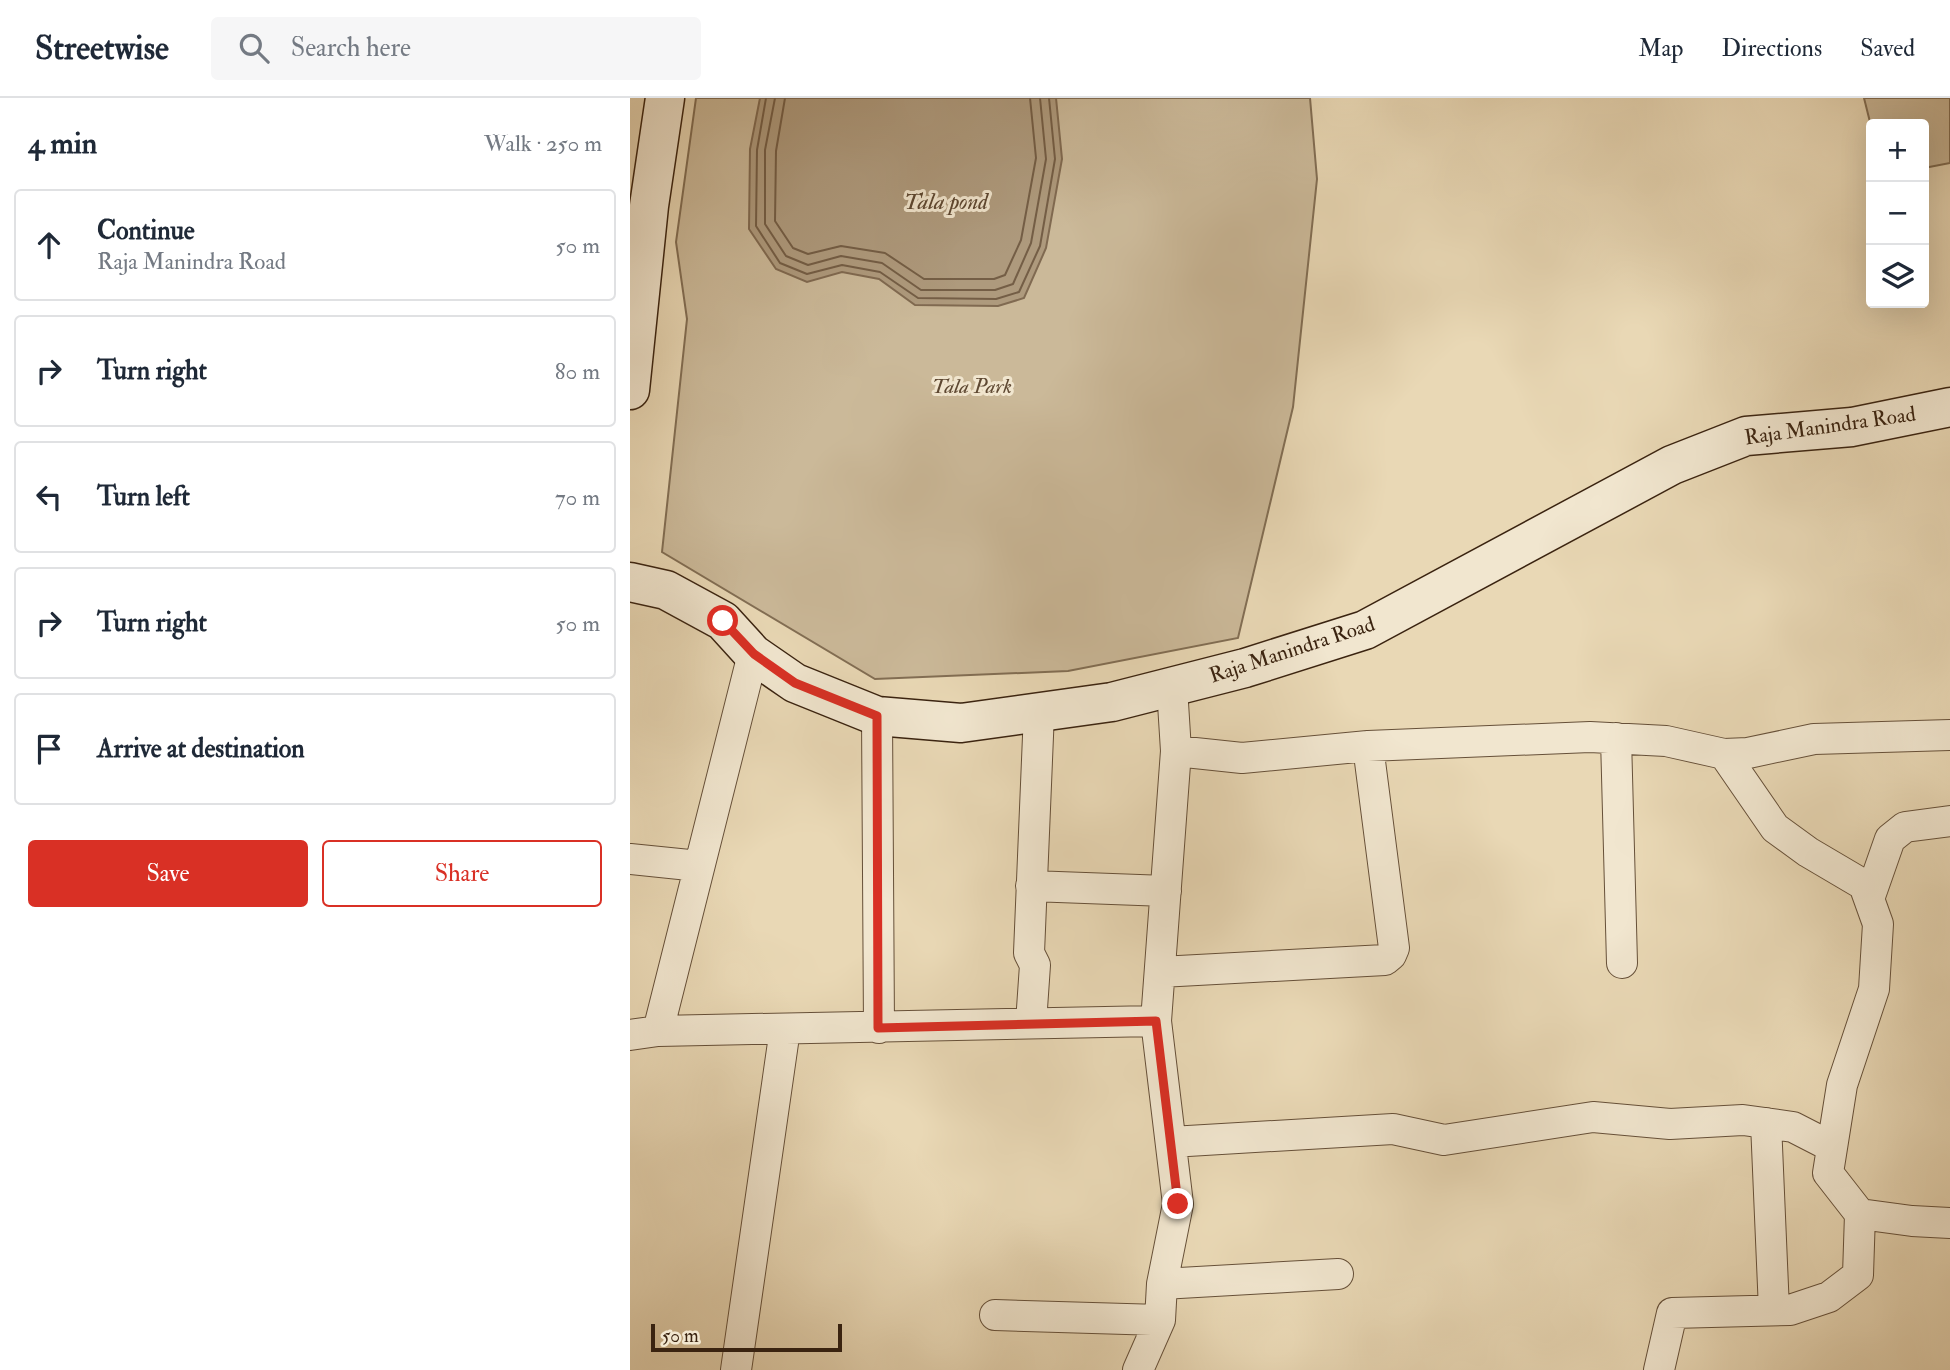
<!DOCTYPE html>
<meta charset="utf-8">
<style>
body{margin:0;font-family:"IM FELL Double Pica",serif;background:#f6f6f7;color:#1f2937}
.controls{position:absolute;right:21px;top:21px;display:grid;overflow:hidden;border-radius:7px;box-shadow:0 7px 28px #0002}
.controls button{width:63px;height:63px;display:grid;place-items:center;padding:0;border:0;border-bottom:2px solid #e0e1e3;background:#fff;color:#1f2937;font:35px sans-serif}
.scale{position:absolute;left:21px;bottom:18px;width:191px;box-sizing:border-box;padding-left:7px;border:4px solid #3a2310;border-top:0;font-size:19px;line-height:24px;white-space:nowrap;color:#3a2310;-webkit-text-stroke:5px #f1e6cf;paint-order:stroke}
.stop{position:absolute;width:21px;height:21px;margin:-16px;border:5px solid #d93025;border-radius:50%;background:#fff}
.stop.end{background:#d93025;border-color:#fff;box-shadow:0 2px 7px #0008}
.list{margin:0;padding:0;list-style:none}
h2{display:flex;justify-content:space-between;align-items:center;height:91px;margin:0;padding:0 28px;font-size:30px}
h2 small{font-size:23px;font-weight:400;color:#747a83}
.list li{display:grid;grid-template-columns:46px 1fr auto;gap:21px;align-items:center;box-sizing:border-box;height:112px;margin:0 14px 14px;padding:0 14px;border:2px solid #e0e1e3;border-radius:7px}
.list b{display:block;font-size:26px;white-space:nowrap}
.list p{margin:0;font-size:23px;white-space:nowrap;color:#747a83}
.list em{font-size:23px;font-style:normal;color:#747a83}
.actions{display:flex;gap:14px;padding:21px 28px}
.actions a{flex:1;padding:16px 0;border:2px solid #d93025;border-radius:7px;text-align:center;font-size:24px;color:#d93025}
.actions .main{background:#d93025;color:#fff}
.icon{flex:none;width:38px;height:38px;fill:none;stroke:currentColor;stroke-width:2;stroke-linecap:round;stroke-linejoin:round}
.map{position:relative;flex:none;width:1320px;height:1272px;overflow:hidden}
header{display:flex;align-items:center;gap:42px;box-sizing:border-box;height:98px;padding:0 35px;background:#fff;border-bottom:2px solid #e0e1e3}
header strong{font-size:33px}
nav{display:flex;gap:38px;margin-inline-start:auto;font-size:24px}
.search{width:490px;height:63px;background:#f6f6f7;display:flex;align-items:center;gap:18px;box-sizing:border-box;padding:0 24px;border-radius:7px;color:#747a83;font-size:26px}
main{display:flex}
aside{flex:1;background:#fff}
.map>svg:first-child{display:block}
.green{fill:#cbb999;stroke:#826e54;stroke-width:2}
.water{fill:#ae9a7d;stroke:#806a51;stroke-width:2}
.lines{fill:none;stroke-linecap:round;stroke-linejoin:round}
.shore{stroke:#745e46;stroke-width:2}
.street-casing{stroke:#665039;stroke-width:32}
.secondary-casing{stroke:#3a2310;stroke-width:41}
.street{stroke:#f1e6cf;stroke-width:30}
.secondary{stroke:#f1e6cf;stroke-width:38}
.route{stroke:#d93025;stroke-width:9}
.labels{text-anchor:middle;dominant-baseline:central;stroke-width:6;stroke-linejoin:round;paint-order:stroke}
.park-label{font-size:21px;font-style:italic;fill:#5e4832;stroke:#f1e6cf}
.street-label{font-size:21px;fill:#3a2310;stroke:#f1e6cf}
.water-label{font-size:23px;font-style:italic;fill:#5d4731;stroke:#f1e6cf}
</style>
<header>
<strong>Streetwise</strong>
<div class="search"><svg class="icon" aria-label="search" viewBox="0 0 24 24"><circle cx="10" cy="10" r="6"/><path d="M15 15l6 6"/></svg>Search here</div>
<nav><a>Map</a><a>Directions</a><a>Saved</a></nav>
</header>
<main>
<aside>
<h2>4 min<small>Walk · 250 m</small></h2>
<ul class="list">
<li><svg class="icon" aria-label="ahead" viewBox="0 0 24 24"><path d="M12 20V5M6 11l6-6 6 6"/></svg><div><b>Continue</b><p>Raja Manindra Road</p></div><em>50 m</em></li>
<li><svg class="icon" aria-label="right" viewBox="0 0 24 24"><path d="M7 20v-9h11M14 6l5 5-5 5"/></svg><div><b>Turn right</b></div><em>80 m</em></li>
<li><svg class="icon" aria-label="left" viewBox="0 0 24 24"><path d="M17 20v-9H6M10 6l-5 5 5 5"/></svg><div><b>Turn left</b></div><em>70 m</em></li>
<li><svg class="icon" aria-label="right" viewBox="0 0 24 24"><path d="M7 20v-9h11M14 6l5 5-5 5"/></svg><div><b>Turn right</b></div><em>50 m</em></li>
<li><svg class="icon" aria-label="arrive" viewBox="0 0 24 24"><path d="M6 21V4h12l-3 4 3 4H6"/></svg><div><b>Arrive at destination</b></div></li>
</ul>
<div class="actions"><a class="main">Save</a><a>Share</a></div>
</aside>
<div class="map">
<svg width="1320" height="1272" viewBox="0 0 1320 1272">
<rect width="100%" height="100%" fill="#e9d8b5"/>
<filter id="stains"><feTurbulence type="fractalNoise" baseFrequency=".00286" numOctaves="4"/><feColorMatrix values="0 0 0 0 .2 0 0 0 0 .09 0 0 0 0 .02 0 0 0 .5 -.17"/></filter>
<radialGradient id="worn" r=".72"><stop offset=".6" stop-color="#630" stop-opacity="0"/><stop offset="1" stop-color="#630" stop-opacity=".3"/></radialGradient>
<!-- green -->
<path class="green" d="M66,0H680L687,81L663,309L608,540L438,573L245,581L32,454L57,221L46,144Z
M1234,0H1320V65L1294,70V26H1241V28Z"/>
<!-- water -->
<path class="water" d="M130,0H426L432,61L416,150L394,200L368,208L285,207L249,181L212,174L177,184L146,171L119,131L120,51Z"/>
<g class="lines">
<!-- shore -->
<path class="shore" d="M136,0L127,52L126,128L150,165L177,176L212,167L250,174L288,200L366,201L389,194L410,148L425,61L419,0
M145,0L135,52V126L156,158L178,167L211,158L252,165L291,192H365L383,186L401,145L416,61L410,0
M155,0L146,53L145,123L163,150L178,156L211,148L255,155L294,181H364L375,177L391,142L406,60L400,0"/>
<defs>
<path id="street" d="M247,618L249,930
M986,640L992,865
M546,653L612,660L738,648L960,639L1036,643L1094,656L1145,730L1178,754L1234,787L1248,826L1244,891L1212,987L1198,1075L1230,1116L1282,1123L1320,1125
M1094,656L1118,655L1184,641L1320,637
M0,761L69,768
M401,788L536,793
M1239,801L1260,741L1275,729L1320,723
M530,874L755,862L761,857L764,850L738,648
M401,925L405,867L399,855L409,614
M28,933L526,923
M0,937L28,933L123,556
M1136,1025L1144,1212
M541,1044L763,1031L814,1042L963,1019L1040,1026L1113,1022L1163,1029L1202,1049
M532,1186L708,1176
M365,1217L530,1222
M106,1272L155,931
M508,1272L530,1222L532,1186L548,1106L526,923L546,653L542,589
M1029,1272L1042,1215L1160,1212L1199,1199L1228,1177L1230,1116"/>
<path id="secondary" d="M0,292L19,108L35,0
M0,484L36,492L93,523L123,556L165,585L247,618L331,625L482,604L615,570L735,532L1042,367L1116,338L1222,329L1320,309"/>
</defs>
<!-- street casing -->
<use href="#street" class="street-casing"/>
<!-- secondary casing -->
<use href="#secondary" class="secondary-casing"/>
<!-- street -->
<use href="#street" class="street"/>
<!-- secondary -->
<use href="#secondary" class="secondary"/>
</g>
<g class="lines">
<!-- route -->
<path class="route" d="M93,523L124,556L165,585L247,618L248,930L526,923L548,1106"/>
</g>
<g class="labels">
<!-- park labels -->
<g class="park-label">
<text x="342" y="288">Tala Park</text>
</g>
<!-- street labels -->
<g class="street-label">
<text transform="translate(1200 328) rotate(-8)">Raja Manindra Road</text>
<text transform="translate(662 552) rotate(-18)">Raja Manindra Road</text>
</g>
<!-- water labels -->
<g class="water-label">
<text x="316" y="103">Tala pond</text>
</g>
</g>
<rect width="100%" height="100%" filter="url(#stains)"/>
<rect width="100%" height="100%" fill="url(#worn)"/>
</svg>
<div class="controls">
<button>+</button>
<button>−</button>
<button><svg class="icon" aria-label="layers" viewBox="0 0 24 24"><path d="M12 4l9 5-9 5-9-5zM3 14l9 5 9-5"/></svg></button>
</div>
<div class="scale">50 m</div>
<div class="stop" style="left:93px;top:523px"></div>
<div class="stop end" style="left:548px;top:1106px"></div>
</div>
</main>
